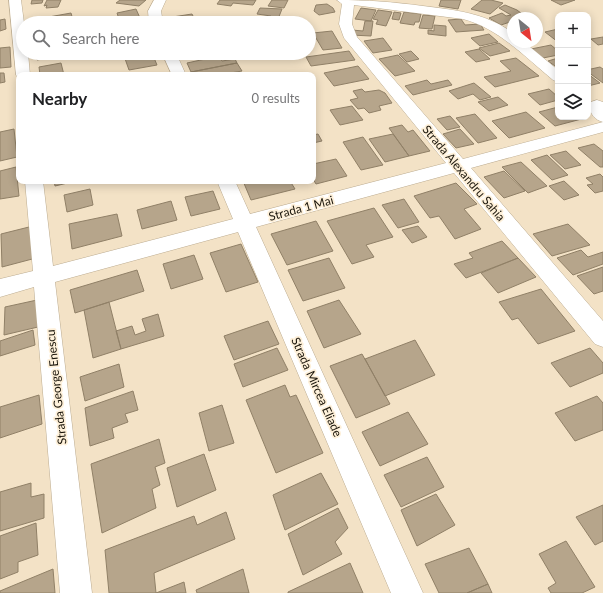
<!DOCTYPE html>
<meta charset="utf-8">
<style>
body{margin:0;font-family:Lato,sans-serif;background:#f2f2f2;color:#202124}
.controls{position:absolute;right:12px;top:12px;display:grid;overflow:hidden;border-radius:8px;box-shadow:0 2px 10px #0003}
.controls button{width:36px;height:36px;display:grid;place-items:center;padding:0;border:0;border-bottom:1px solid #e0e0e0;background:#fff;color:#202124;font:20px sans-serif}
.compass{position:absolute;left:507px;top:12px;width:36px;height:36px;border-radius:50%;background:#fff;box-shadow:0 2px 10px #0003;rotate:150deg}
.list{margin:0;padding:0;list-style:none}
h2{display:flex;justify-content:space-between;align-items:center;height:52px;margin:0;padding:0 16px;font-size:17px}
h2 small{font-size:13px;font-weight:400;color:#757577}
.icon{flex:none;width:22px;height:22px;fill:none;stroke:currentColor;stroke-width:2;stroke-linecap:round;stroke-linejoin:round}
.map{position:relative;flex:none;width:603px;height:593px;overflow:hidden}
.search{position:absolute;background:#fff;box-shadow:0 2px 10px #0003;left:16px;top:16px;width:300px;height:44px;display:flex;align-items:center;gap:10px;box-sizing:border-box;padding:0 14px;border-radius:22px;color:#757577;font-size:15px}
.panel{position:absolute;background:#fff;box-shadow:0 2px 10px #0003;left:16px;top:72px;width:300px;height:112px;border-radius:8px}
.map>svg:first-child{display:block}
.building{fill:#b6a58b;stroke:#908067}
.lines{fill:none;stroke-linecap:round;stroke-linejoin:round}
.minor-casing{stroke:#bcac91;stroke-width:1}
.minor{fill:#fff;fill-rule:evenodd}
.labels{text-anchor:middle;dominant-baseline:central;stroke-width:3.5;stroke-linejoin:round;paint-order:stroke}
.street-label{font-size:12px;fill:#1a150b;stroke:#fef0d9}
</style>
<div class="map">
<svg width="603" height="593" viewBox="0 0 603 593">
<rect width="100%" height="100%" fill="#f3e2c6"/>
<!-- building -->
<path class="building" d="M32,0H43L42,3L31,4Z
M47,0H61L58,7L46,8L47,5L44,6Z
M120,0H146L139,6L116,3Z
M220,0H256L253,5L233,3L231,6L217,4Z
M272,0H288L284,8L268,6Z
M441,0H461L458,9L439,6Z
M482,0H491L503,3L490,14L471,9Z
M551,0H575L561,5Z
M327,4L333,8L335,12L319,15L314,11L316,5Z
M505,5L517,10L526,17L513,18V21L501,25L489,18L502,13L506,16L511,15L499,8Z
M260,8L282,9L278,19L270,18L271,16L257,14Z
M361,8L376,10L371,21L355,19Z
M136,9L140,18L120,22L117,13Z
M378,10L392,12L386,26L376,24L378,20L373,19Z
M394,12L401,13L399,20L392,19Z
M404,12L421,14L419,22H415L414,25L400,23Z
M71,13L73,20L55,23H33L32,20Z
M192,14L195,20L168,23L166,18Z
M423,15L435,16L432,29L419,28Z
M5,19L6,29L0,31V20Z
M461,19L465,25L480,24L484,30L456,32L448,20Z
M365,21H373L371,36L351,35L352,30L363,31Z
M434,25L446,26V36L428,34V30L434,31Z
M558,29V42L545,32Z
M332,31L342,48L323,50L313,33Z
M489,34L498,42L480,46L471,38Z
M603,37V44L598,45L591,39Z
M383,38L392,50L373,53L364,41Z
M499,43L510,51L490,56L479,48Z
M551,45L558,51V55L543,58L531,49Z
M10,47L11,67L0,68V48Z
M479,49L490,59L476,62L465,52Z
M349,51L355,60L311,66L306,57Z
M411,51L419,59L407,62L399,54Z
M36,53H64L65,55L37,60Z
M123,53H152L157,65L129,70Z
M184,53H205V54L186,58Z
M398,55L415,71L395,76L379,59Z
M219,56L222,61L235,59L237,63L191,72L187,63Z
M516,58L539,76L495,87L484,77L511,71L500,61Z
M558,58V65L555,66L548,61Z
M61,63L64,75H40L39,67Z
M237,63L242,71L219,75H193L191,72Z
M358,66L369,79L334,86L324,73Z
M588,67L591,69L600,67L603,69V83L588,72Z
M0,73H4L5,82L0,83Z
M588,74L600,83L588,86Z
M427,80L431,84L448,80L452,85L413,95L405,86Z
M474,83L491,97L480,100L473,94L458,99L449,91Z
M362,89L365,92L379,90L385,93L392,103L379,106L381,110L369,113L364,108L358,109L350,100L358,98L353,91Z
M549,89L558,97V100L540,105L528,94Z
M498,97L508,105L489,111L478,102Z
M352,106L363,120L340,125L330,110Z
M558,107V117H589L555,126L539,112Z
M526,112L545,128L509,138L492,121Z
M475,114L497,138L478,143L456,118Z
M450,116L460,127L447,130L437,119Z
M402,125L408,132L413,130L430,151L409,156L389,128Z
M14,129L17,157L0,161V132Z
M460,129L474,144L456,148L443,134Z
M318,134L322,141L313,143V135Z
M393,134L409,156L385,162L369,139Z
M363,137L383,165L361,170L343,142Z
M594,144L603,151V167H600L578,148Z
M566,151L581,165L565,169L550,155Z
M547,155L568,175L552,180L531,160Z
M336,159L347,176L316,184L313,179V164Z
M521,162L547,186L528,193L502,167Z
M16,167L19,196L0,199V171Z
M504,171L525,191L504,198L484,177Z
M600,174L603,177V191L595,193L587,185L593,184L586,178Z
M54,181H76L55,186Z
M243,181H290L295,189L251,200Z
M564,181L579,195L564,200L549,186Z
M456,183L477,204L464,209L481,229L455,239L439,216L430,218L414,196Z
M90,189L93,205L67,212L64,195Z
M213,191L220,209L191,216L185,197Z
M404,199L419,222L398,228L382,205Z
M171,201L177,220L142,229L137,210Z
M374,208L393,237L366,245L374,257L352,264L327,221Z
M117,214L122,236L72,249L69,224Z
M316,221L333,251L287,265L271,234Z
M568,224L590,245L552,256L533,234Z
M33,226L36,258L2,267L1,234Z
M418,226L427,237L412,243L402,230Z
M502,241L518,258L466,278L454,264L473,258L469,253Z
M241,244L258,282L226,292L210,253Z
M581,250L588,257L603,252V264L573,275L557,258Z
M194,255L203,279L171,289L163,264Z
M329,258L345,288L303,301L288,270Z
M518,258L536,277L498,293L481,273Z
M603,267V291L594,294L577,276Z
M137,270L144,291L75,313L70,290Z
M541,289L575,331L538,344L518,318L512,320L499,302Z
M37,300L38,327L4,335L5,307Z
M339,300L361,334L324,348L307,311Z
M109,302L121,349L93,358L84,310Z
M158,314L164,336L121,349L116,331L132,326L135,335L146,331L142,319Z
M268,321L279,344L234,360L224,336Z
M33,330L35,345L0,356V341Z
M415,340L435,375L385,396L365,359Z
M277,348L288,370L243,387L234,364Z
M590,348L603,363V373L570,387L551,363Z
M362,354L390,404L356,418L330,366Z
M119,364L124,387L85,401L80,377Z
M285,385L290,397L296,395L323,453L276,473L246,400Z
M133,391L138,410L125,414L128,422L112,428L114,438L90,446L85,408Z
M39,395L42,424L0,438V407Z
M597,396L603,403V430L575,441L555,413Z
M222,405L234,443L209,451L199,413Z
M408,412L428,444L380,466L362,432Z
M159,439L165,463L155,467L160,485L152,489L156,508L102,533L91,464Z
M204,454L216,490L177,507L167,468Z
M427,457L444,487L401,507L384,475Z
M321,473L338,504L285,530L273,495Z
M31,483V497L44,494V518L0,531V492Z
M436,494L455,525L417,546L401,510Z
M603,505V541L595,545L576,517Z
M338,508L348,528L335,542L342,554L303,575L288,534Z
M226,512L235,539L154,573L156,593L184,582L186,593H109L105,550L194,516L197,525Z
M36,523L38,555L18,562V572L0,579V536Z
M566,541L595,587L582,593H551L548,588L556,583L539,554Z
M469,548L488,584L467,593H439L425,564Z
M350,563L363,593H288V592Z
M53,569L55,593H0V591Z
M243,569L249,593H197L196,590Z
M488,584L492,593H467Z"/>
<g class="lines">
<defs>
<path id="minor" d="M9,0H21L24,23L23,53H28L30,75H19V79L16,75Z
M154,0H166L161,11L163,23H149L148,11Z
M337,0C367,0 393,2 423,6C455,10 486,13 513,33V42H524L558,70V82L553,80C525,57 498,28 463,19L354,5L352,24L357,37L463,159L603,122V132L471,168L603,321V347L595,344L454,173L256,227L423,593H391L238,232L55,282L92,593H60L34,287L0,297V279L33,271L25,181H43L53,266L233,219L217,181H235L250,214L446,163L344,38L339,24L342,4Z
M162,53H176L186,75H172Z
M597,100L603,102V122C595,120 590,114 589,105L591,102Z"/>
</defs>
<!-- minor casing -->
<use href="#minor" class="minor-casing"/>
<!-- minor -->
<use href="#minor" class="minor"/>
</g>
<g class="labels">
<!-- street labels -->
<g class="street-label">
<text transform="translate(464 173) rotate(50)">Strada Alexandru Sahia</text>
<text transform="translate(301 208) rotate(-15)">Strada 1 Mai</text>
<text transform="translate(56 387) rotate(-96)">Strada George Enescu</text>
<text transform="translate(317 387) rotate(66)">Strada Mircea Eliade</text>
</g>
</g>
</svg>
<div class="controls">
<button>+</button>
<button>−</button>
<button><svg class="icon" aria-label="layers" viewBox="0 0 24 24"><path d="M12 4l9 5-9 5-9-5zM3 14l9 5 9-5"/></svg></button>
</div>
<svg class="compass" viewBox="-18 -18 36 36"><path d="M0-13l5 13h-10z" fill="#e53935"/><path d="M0 13l5-13h-10z" fill="#757577"/></svg>
<div class="search"><svg class="icon" aria-label="search" viewBox="0 0 24 24"><circle cx="10" cy="10" r="6"/><path d="M15 15l6 6"/></svg>Search here</div>
<section class="panel">
<h2>Nearby<small>0 results</small></h2>
<ul class="list">
</ul>
</section>
</div>
